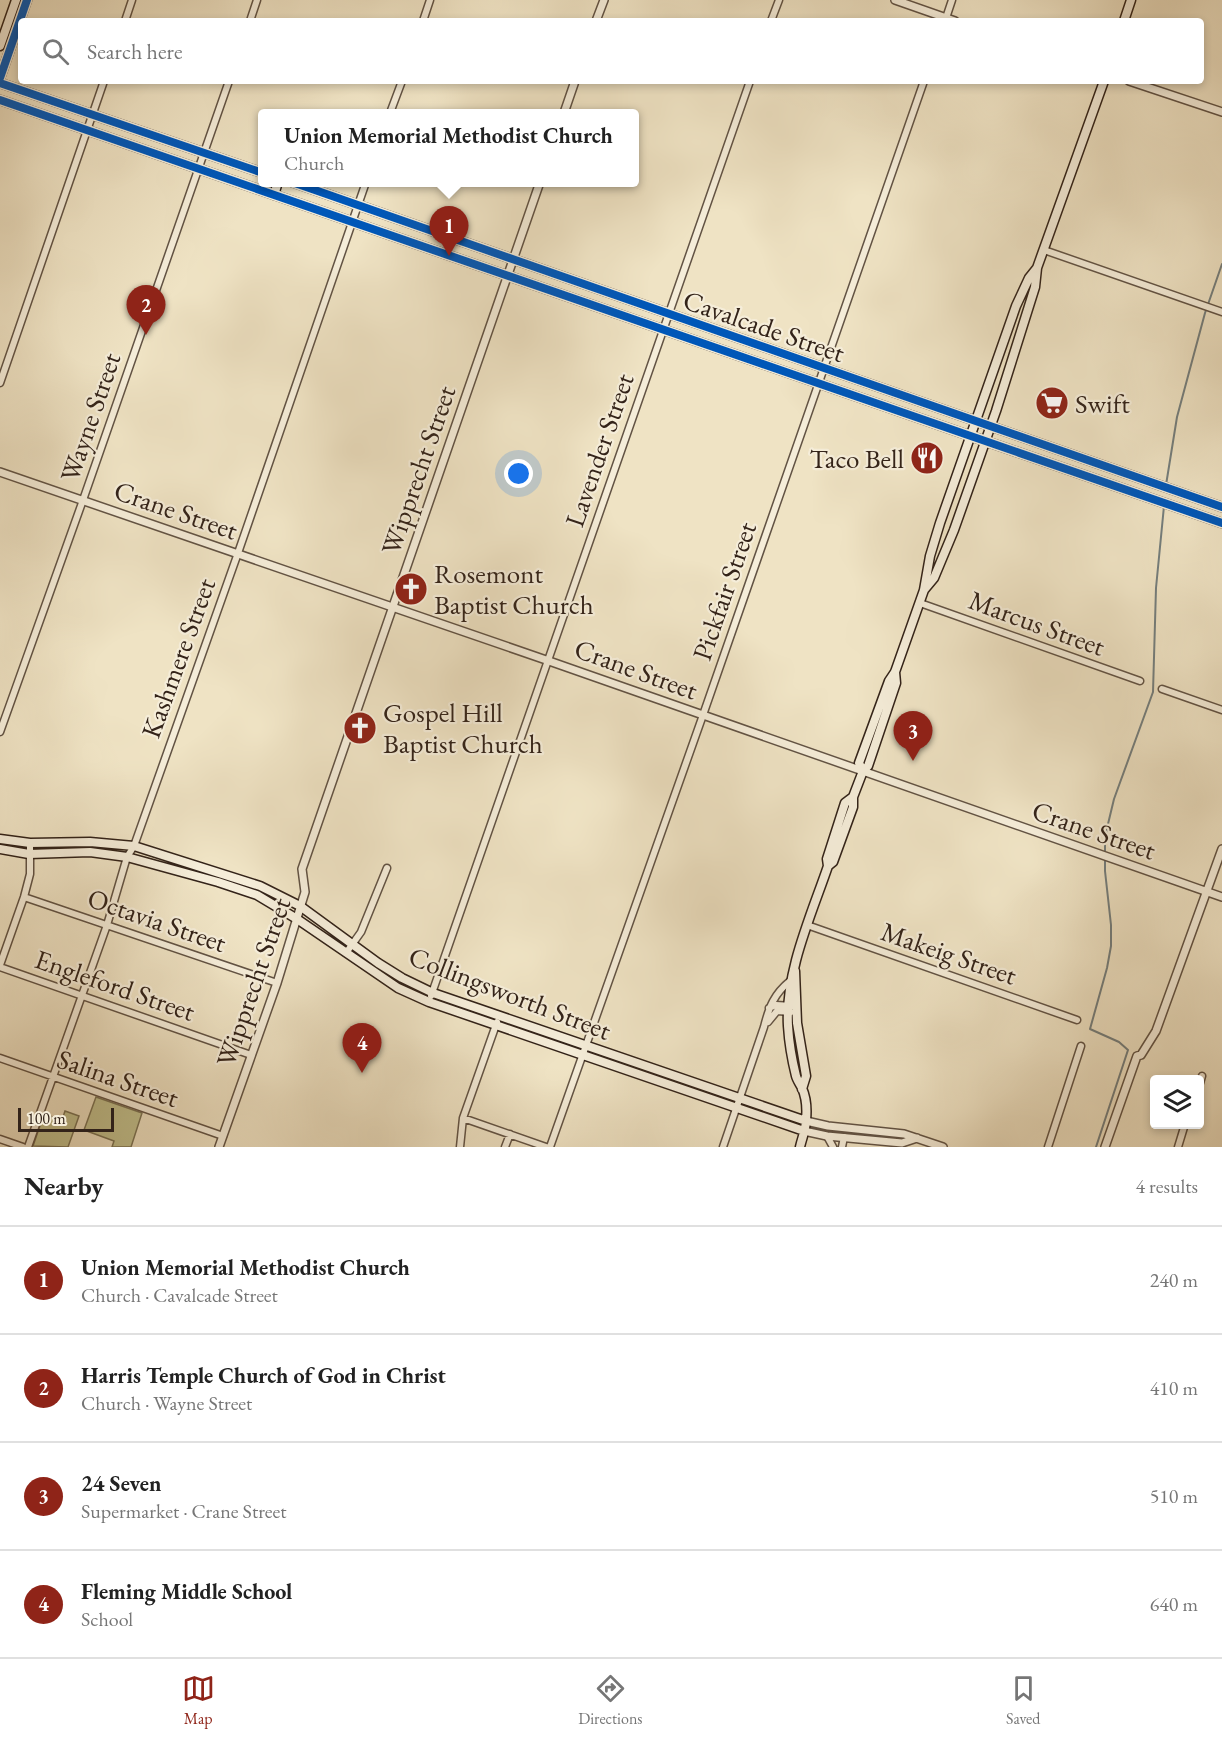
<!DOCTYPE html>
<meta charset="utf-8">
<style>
body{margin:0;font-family:"EB Garamond",serif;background:#f6f6f6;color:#222}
.controls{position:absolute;right:18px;bottom:18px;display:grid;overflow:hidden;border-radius:6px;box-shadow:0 3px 9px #0003}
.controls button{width:54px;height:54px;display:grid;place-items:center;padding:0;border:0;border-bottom:2px solid #e0e0e0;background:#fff;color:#222;font:30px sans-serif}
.scale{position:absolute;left:18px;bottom:15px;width:96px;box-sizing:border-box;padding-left:6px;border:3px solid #332319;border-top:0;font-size:16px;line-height:21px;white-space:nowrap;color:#332319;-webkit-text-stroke:4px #f5edd9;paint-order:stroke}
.you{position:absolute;left:519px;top:474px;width:21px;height:21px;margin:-15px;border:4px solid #fff;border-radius:50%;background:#1a73e8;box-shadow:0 0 0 9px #1a73e833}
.badge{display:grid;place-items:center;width:39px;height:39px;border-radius:50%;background:#8f2418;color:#fff;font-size:20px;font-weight:700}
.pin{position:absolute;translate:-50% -50px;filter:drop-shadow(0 2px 3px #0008)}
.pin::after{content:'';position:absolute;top:32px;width:21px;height:18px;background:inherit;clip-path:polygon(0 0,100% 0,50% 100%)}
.popup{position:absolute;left:258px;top:109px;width:381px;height:78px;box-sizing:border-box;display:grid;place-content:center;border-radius:6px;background:#fff;filter:drop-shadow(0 2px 4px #0005);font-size:20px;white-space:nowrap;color:#767676}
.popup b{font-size:22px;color:#222}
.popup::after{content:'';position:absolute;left:50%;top:100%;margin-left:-12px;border:12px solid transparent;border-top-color:#fff}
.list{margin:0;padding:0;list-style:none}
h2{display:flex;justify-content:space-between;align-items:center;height:78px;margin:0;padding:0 24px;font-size:26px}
h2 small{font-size:20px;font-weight:400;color:#767676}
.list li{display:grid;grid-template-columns:39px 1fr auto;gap:18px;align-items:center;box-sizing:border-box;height:108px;padding:0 24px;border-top:2px solid #e0e0e0}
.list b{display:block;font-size:22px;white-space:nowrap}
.list p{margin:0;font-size:20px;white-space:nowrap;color:#767676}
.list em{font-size:20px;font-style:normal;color:#767676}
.icon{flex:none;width:33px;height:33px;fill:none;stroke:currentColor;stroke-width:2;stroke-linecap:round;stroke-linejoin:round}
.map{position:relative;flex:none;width:1222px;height:1147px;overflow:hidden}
.search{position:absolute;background:#fff;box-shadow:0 3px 9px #0003;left:18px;right:18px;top:18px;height:66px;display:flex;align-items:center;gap:15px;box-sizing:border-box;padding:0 21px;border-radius:6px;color:#767676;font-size:22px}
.sheet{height:510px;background:#fff}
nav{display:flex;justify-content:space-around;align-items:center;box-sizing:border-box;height:84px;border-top:2px solid #e0e0e0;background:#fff;font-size:16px;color:#767676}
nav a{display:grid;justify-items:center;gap:3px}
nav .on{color:#8f2418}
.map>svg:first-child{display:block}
.green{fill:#c1c18f;stroke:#7a7254;stroke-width:1.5}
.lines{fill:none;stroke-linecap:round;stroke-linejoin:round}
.stream{stroke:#747e7d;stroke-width:2}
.minor-casing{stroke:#625344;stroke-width:9}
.tertiary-casing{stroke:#625344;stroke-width:10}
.secondary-casing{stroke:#332319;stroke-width:11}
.minor{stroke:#f5edd9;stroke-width:6}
.tertiary{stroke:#f5edd9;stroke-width:7}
.secondary{stroke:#f5edd9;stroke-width:8}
.cycleway-casing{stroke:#f5edd9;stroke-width:11}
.cycleway{stroke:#0057b8;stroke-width:8}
.labels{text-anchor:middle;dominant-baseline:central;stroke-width:4.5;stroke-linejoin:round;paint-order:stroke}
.street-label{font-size:27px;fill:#332319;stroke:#f5edd9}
.poi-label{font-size:27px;fill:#332319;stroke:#f5edd9;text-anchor:start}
</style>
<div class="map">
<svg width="1222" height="1147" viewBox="0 0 1222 1147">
<rect width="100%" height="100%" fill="#efe3c4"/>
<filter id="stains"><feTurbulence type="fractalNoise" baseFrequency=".00333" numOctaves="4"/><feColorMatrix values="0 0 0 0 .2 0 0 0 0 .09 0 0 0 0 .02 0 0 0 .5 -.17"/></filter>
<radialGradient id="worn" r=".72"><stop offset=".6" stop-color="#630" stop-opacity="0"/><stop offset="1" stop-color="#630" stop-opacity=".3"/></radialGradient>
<!-- green -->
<path class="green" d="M96,1097L142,1113L131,1147H112L114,1141L84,1130Z
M65,1111L79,1116L68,1147L33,1146L44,1114L62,1120Z"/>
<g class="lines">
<!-- stream -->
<path class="stream" d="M1166,485L1177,417L1205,313L1222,264
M1096,1147L1128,1050L1119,1042L1090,1029L1107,968L1111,946V925L1105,871V842L1108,824L1114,799L1153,692L1156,588L1164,506"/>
<defs>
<path id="minor" d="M125,21L132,0
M250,21L257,0
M423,21L430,0
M771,21L779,0
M945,21L952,0
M390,113L402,81
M1044,250L1222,312
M0,383L104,81
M920,603L1140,681
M1162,689L1222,710
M0,732L83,500L229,81
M24,897L277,983
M807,925L1077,1020
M346,953L361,932L387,868
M0,965L24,897L30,874V843
M0,967L251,1055
M431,996L750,81
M769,1008L776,1005L792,1006
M768,1022L777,1011L791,1012
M0,1058L223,1136
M1200,1083L1202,1076
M463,1118L546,1147
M827,1136L833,1147
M0,1139L23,1147
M28,1147L107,925L127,857L134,846L238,553L366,182
M460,1147L463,1118L497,1022
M505,1147L510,1134
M550,1147L703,715L924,81
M723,1147L764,1027C769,1007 774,994 790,981
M842,1147L844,1137
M1048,1147L1081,1046
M1178,1147L1185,1124"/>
<path id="tertiary" d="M895,0L955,21
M596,21L604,0
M1129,81L1222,112
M564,113L575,81
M0,472L549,661L1222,897
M806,1121L828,1126L904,1134L943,1147
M804,1131L827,1136L902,1143L917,1138
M219,1147L277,983L305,892L302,869L540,182
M1105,1147L1137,1056L1141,1055L1156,1031L1222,849"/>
<path id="secondary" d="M1124,21L1131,0
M0,46L16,0
M0,78L27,0
M0,83L263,173
M0,100L1222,523
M292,182L1222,507
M274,195L278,182
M924,590L934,578L954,530L996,411L1035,287L1037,268L1104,81
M863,771L859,763L889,681L895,672L924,590L930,556L940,523L1016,306L1029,278L1037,268
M0,839L30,843L90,842L134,846L260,886L300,906L378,963L402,978L433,993L806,1121
M0,849L29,854L90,852L127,857L218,882L257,895L297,919L398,988L429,1002L804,1131
M828,866L827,859L845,803L853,797
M795,971L797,1023L806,1076L802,1089
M800,1147C802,1138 806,1129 806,1120C807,1110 806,1097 802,1088C800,1084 797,1080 796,1076C792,1060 789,1042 788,1026C785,972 811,916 828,866L833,862L853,807V797L863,771L868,766L896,683L895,672"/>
</defs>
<!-- minor casing -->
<use href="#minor" class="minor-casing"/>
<!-- tertiary casing -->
<use href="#tertiary" class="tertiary-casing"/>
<!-- secondary casing -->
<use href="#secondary" class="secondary-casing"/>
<!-- minor -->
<use href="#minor" class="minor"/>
<!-- tertiary -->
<use href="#tertiary" class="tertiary"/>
<!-- secondary -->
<use href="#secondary" class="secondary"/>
<defs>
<path id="cycleway" d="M0,78L27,0
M0,83L263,173
M0,100L1222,523
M292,182L1222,507"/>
</defs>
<!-- cycleway casing -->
<use href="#cycleway" class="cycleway-casing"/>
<!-- cycleway -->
<use href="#cycleway" class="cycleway"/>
</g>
<!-- icons -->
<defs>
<symbol id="supermarket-disc" viewBox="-11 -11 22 22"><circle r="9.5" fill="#8f2418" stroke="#f5edd9"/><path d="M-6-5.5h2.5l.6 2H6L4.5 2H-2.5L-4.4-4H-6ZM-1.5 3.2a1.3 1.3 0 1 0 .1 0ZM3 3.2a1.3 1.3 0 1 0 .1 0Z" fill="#fff"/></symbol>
<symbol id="restaurant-disc" viewBox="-11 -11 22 22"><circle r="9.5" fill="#8f2418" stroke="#f5edd9"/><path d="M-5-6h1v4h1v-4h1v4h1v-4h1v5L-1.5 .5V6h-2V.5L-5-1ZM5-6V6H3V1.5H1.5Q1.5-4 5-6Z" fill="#fff"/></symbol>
<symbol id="church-disc" viewBox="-11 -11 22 22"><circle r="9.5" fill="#8f2418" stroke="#f5edd9"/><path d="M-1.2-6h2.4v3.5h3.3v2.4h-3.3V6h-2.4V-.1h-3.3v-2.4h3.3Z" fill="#fff"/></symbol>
</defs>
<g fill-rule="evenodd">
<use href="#supermarket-disc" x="1033" y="384" width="38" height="38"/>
<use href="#restaurant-disc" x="908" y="439" width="38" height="38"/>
<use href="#church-disc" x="392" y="570" width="38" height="38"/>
<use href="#church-disc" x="341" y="709" width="38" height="38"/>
</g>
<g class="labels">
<!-- street labels -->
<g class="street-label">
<text transform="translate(764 326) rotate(19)">Cavalcade Street</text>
<text transform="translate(90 417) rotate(-71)">Wayne Street</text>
<text transform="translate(599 450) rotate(-71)">Lavender Street</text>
<text transform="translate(418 470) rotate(-71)">Wipprecht Street</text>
<text transform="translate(176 510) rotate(19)">Crane Street</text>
<text transform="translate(724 591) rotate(-71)">Pickfair Street</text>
<text transform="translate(1037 623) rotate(20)">Marcus Street</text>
<text transform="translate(178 658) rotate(-70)">Kashmere Street</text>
<text transform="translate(636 669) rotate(20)">Crane Street</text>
<text transform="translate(1094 830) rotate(19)">Crane Street</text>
<text transform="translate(157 920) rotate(19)">Octavia Street</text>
<text transform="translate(949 953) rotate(19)">Makeig Street</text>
<text transform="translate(253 982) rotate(-71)">Wipprecht Street</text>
<text transform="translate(115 985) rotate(19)">Engleford Street</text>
<text transform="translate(510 993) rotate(21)">Collingsworth Street</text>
<text transform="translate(118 1078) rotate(19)">Salina Street</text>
</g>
<!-- poi labels -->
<g class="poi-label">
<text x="1075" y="403">Swift</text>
<text x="904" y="458" text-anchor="end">Taco Bell</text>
<text x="434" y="573">Rosemont<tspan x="434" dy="31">Baptist Church</tspan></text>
<text x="383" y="712">Gospel Hill<tspan x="383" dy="31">Baptist Church</tspan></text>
</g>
</g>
<rect width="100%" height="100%" filter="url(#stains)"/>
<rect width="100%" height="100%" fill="url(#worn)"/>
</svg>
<div class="controls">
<button><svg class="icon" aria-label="layers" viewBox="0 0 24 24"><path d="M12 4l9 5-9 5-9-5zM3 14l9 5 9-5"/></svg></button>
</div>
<div class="scale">100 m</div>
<div class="you"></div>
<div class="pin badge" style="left:449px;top:256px">1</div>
<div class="popup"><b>Union Memorial Methodist Church</b>Church</div>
<div class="pin badge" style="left:146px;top:335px">2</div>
<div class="pin badge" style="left:913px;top:761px">3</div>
<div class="pin badge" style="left:362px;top:1073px">4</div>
<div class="search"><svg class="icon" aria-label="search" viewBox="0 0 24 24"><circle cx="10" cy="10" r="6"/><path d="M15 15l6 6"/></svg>Search here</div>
</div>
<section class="sheet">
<h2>Nearby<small>4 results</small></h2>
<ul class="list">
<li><span class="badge">1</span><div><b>Union Memorial Methodist Church</b><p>Church · Cavalcade Street</p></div><em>240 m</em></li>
<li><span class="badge">2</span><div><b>Harris Temple Church of God in Christ</b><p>Church · Wayne Street</p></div><em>410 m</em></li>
<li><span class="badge">3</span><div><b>24 Seven</b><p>Supermarket · Crane Street</p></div><em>510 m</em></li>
<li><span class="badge">4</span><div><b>Fleming Middle School</b><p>School</p></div><em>640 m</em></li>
</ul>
</section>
<nav>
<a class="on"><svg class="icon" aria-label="map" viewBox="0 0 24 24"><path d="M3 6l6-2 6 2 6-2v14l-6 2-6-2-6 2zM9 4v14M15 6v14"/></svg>Map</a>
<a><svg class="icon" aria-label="directions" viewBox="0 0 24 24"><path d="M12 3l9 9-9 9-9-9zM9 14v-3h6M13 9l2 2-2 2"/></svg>Directions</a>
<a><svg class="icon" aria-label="saved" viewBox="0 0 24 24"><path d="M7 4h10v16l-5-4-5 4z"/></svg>Saved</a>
</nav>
